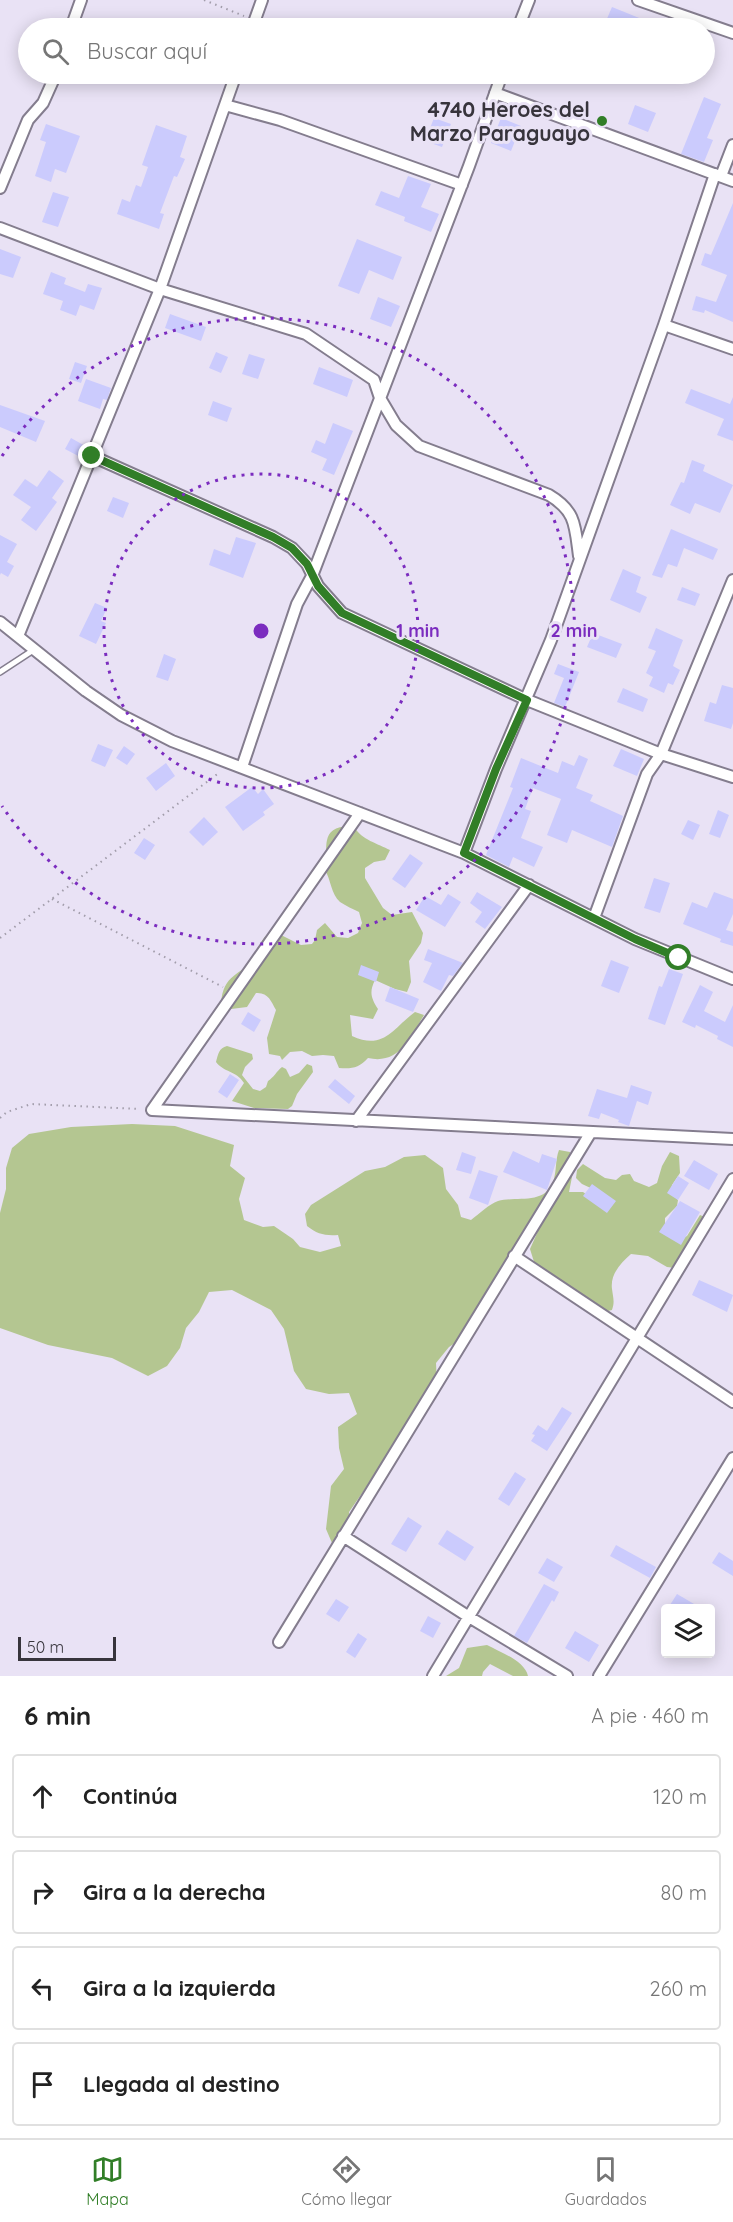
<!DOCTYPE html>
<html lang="es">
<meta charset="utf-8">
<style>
body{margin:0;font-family:Quicksand,sans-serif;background:#f2f2f2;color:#222}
.controls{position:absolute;right:18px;bottom:18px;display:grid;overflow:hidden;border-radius:6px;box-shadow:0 3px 15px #0003}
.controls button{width:54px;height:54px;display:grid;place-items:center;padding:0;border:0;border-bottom:2px solid #e0e0e0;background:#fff;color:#222;font:30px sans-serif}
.scale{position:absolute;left:18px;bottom:15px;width:98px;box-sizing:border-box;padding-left:6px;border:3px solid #37343c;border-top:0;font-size:16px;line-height:21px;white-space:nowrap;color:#37343c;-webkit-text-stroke:4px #e9e2f5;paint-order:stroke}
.stop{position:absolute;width:18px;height:18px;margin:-14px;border:4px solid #317e27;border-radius:50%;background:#fff}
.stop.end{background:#317e27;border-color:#fff;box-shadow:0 2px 6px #0008}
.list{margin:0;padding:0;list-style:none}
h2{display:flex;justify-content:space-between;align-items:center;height:78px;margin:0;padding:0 24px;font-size:26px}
h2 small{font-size:20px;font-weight:400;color:#767676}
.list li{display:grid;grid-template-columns:39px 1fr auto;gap:18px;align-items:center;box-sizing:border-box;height:84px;margin:0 12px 12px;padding:0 12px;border:2px solid #e0e0e0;border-radius:6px}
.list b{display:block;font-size:22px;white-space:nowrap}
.list em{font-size:20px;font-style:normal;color:#767676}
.icon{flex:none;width:33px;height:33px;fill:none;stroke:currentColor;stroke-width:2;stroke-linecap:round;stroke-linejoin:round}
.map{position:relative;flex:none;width:733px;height:1676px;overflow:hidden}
.search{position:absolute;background:#fff;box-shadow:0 3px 15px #0003;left:18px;right:18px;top:18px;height:66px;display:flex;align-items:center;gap:15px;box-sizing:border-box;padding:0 21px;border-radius:33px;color:#767676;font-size:22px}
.sheet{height:462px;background:#fff}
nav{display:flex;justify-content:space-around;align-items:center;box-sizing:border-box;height:84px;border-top:2px solid #e0e0e0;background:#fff;font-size:16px;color:#767676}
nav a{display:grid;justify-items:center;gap:3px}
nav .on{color:#317e27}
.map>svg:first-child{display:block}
.green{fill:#b4c691}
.building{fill:#cbcbfd}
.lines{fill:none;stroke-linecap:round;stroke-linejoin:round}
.lane-casing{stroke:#847d8e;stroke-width:8}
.street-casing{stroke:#847d8e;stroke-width:14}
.path{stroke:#a29dab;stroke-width:2;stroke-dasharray:1.5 4.5;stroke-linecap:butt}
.lane{stroke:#fff;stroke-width:5}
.street{stroke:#fff;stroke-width:10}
.route{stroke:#317e27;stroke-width:8}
.ring{fill:none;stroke:#7b2cbf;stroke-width:3;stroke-dasharray:3 6}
.poi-dot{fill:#317e27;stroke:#e9e2f5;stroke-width:2}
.labels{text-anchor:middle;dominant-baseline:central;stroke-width:6;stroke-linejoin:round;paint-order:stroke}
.poi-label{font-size:21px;font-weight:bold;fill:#37343c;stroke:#e9e2f5;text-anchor:end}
.centre{fill:#7b2cbf;stroke:#e9e2f5;stroke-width:3}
.ring-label{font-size:18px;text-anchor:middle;font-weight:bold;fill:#7b2cbf;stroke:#e9e2f5;stroke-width:6;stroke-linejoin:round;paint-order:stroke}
</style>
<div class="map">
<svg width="733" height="1676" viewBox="0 0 733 1676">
<rect width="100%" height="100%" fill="#e9e2f5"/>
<!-- green -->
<path class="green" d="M350,826L355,828C361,839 378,844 390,850L385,860L374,862L365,868V878L383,908L392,915L412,912L423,933L421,943L409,961L411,982L407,992L395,989L375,980C369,992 371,998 378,1009L373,1019L350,1015L352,1036C384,1051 393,1028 415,1012L424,1015C410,1038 399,1065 368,1058C359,1068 352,1069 339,1068L334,1056L323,1055L312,1056L302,1051L290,1052L282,1060L280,1056L269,1054L267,1038L276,1010C271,1001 268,992 256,993L247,1007L231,1009L221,1004C223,973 241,976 254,958C260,949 261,935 273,931L301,945L312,944L315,940L317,930L325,923L337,937L348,938L358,933L362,923L359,912C353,909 346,906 340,902C331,894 331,880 325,870C329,848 318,827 350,826Z
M227,1046L252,1054L253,1059L245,1067L242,1075L253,1089L260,1091L266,1087L268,1081C274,1077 276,1072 282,1067L286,1069L290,1077L299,1073L307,1064L312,1066L313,1072L297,1094L292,1106L288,1109L254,1108L232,1101L244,1083C237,1071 223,1072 216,1062C218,1054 219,1048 227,1046Z
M132,1124L175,1126L234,1145L230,1166L245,1178L239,1199L244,1220L263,1227L274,1226L293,1239L300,1247L320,1252L341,1246L338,1235C325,1236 317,1234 307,1226L305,1214L311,1205L365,1171L385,1167L404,1157L425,1155L443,1168L446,1189L458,1205L461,1217L471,1220C479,1214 489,1204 498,1201C516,1196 545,1205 553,1182C557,1171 555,1160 559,1150L570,1152L573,1172L569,1192H583L603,1206L597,1191L582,1184L576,1178L577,1170L583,1164L605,1178L616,1180L622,1175L630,1174L634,1181L649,1187L657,1183L662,1166L670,1152L679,1156L680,1173L672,1185L671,1193L678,1200L677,1206L665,1218V1232L679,1240L687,1236L700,1215L707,1218L675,1268L667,1267L648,1256L631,1254C621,1263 610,1274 612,1289C613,1297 615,1302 612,1310L604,1312L535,1265L530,1249L538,1231L539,1223L535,1221L496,1276L485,1295L469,1334L449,1347L436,1363L437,1385L349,1512V1534L335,1550L326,1529L331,1486L344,1469L339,1448L338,1427L357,1414L349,1393L329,1394L306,1389L294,1371L284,1329L271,1310L232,1290L209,1292L199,1312L186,1328L180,1348L167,1366L148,1376L112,1358L48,1345L0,1328V1213L6,1189V1168L12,1148L29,1134L71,1127Z
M487,1645C500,1652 525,1661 528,1676H513L490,1664L483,1672L482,1676H446L459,1668L467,1648Z"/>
<!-- building -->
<path class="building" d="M612,7L664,28H603Z
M704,97L721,104L707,138L713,140L704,162L681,154Z
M635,105L656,113L648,132L628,124Z
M434,118L451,124L442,147L425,141Z
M501,118L521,126L511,151L491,143Z
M46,124L80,136L66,173L55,169L51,182L35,176L46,142L40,140Z
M156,125L187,136L180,157L185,159L177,177L174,176L160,213L164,214L159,229L117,214L122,199L130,202L136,185L141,187L148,167L142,165Z
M408,176L431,184L421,207L439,214L431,232L404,221L405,217L375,205L381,191L399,198Z
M53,192L69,197L58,227L42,222Z
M733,203V322L705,310L704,313L692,310L696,296L716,302L727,275L701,265L705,253L711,255Z
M357,239L402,257L393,280L369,270L359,294L338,286Z
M0,249L21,257L13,278L0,274Z
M51,272L66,278L64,284L85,292L88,284L102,288L94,310L80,305L76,316L60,310L63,301L43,294Z
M378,297L400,306L391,327L370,319Z
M170,314L206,327L201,341L165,328Z
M216,352L228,357L221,373L209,368Z
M249,354L265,359L258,379L242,374Z
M75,362L87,366L81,383L69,379Z
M319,367L353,380L347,397L313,384Z
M86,379L111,388L107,400L103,399L100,409L78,401Z
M691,389L730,404L733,397V441L717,435L724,419L685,403Z
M213,401L232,408L227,422L208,415Z
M0,405L45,421L36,442L0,427Z
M333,423L353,431L334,475L322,470L327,459L311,452L316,440L325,444Z
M71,438L87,447L82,458L65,449Z
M692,460L705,465L703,471L733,485L720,513L695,503L690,514L670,505L681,482L684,483Z
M49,470L64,481L52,498L57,502L36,531L21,520L31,507L13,495L25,479L37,487Z
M113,497L129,503L123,518L107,511Z
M671,529L718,549L713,560L684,548L677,567L668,564L662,578L652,575Z
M0,535L17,544L7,562L14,566L8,577L1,573L0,575Z
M236,537L256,543L243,578L209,565L214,549L230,555Z
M623,569L641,577L636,592L647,597L640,613L610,600Z
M682,587L700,594L695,606L677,600Z
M95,603L107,608L101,621L106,623L96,644L79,636Z
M656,628L683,640L673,666L680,670L673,685L668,683L664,693L649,686L653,677L646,673L656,651L648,648Z
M593,633L622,644L616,658L587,647Z
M164,654L176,659L168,681L156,677Z
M558,664L579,672L565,707L554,703L564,678L554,674Z
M722,685L733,688V723L731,729L704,721L710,702L716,704Z
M623,688L648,699L643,712L617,702Z
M98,744L113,750L105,767L91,761Z
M124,746L135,754L127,765L116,758Z
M621,749L644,759L637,776L613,766Z
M579,755L588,759L576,788L593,795L590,801L623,816L612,847L572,830L567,843L547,835L561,799L533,788L525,809L531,811L521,838L543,847L534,867L513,857L509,867L486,855L513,788L510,787L521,758L558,773L562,761L574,766Z
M166,763L175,776L156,791L146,778Z
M252,787L258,794L263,789L274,804L263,812L265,815L243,831L225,807Z
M718,810L729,815L720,838L709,834Z
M204,817L218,832L203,846L189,832Z
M688,820L700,825L693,840L681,834Z
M144,838L155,845L145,860L134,853Z
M410,854L423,863L405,888L392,879Z
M654,878L670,883L660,913L644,908Z
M477,892L502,907L485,929L475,922L482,912L470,903Z
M714,892L733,899V914L726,930L733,932V946L720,942L721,939L683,924L692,902L707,908Z
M448,894L461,902L445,927L416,910L425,896L441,905Z
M428,949L463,963L453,976L449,975L441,991L423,982L432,963L424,960Z
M611,960L629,967L619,993L601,986Z
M361,965L379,972L376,982L358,975Z
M669,969L683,974L665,1025L648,1019L659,986L662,987Z
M700,985L713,992L704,1011L725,1022L733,1005V1047L717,1039L718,1036L696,1025L695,1028L682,1022Z
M390,987L419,999L413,1012L385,1001Z
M248,1012L261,1020L254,1032L241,1024Z
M230,1074L239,1080L227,1098L218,1092Z
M335,1079L355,1096L349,1104L328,1087Z
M631,1085L652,1092L648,1105L637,1101L629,1126L618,1122L619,1120L601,1113L599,1119L588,1116L597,1089L627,1098Z
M513,1151L539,1163L542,1154L557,1159L547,1190L503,1172Z
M462,1152L476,1157L471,1174L456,1170Z
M694,1160L718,1174L709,1190L684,1176Z
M479,1170L498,1176L488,1205L469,1198Z
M678,1176L689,1183L678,1200L667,1193Z
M592,1184L616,1201L607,1213L583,1196Z
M680,1201L700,1212L681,1245L659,1232Z
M699,1280L733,1295L727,1312L692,1295Z
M562,1407L572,1413L547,1451L531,1441L535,1435L532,1434L538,1425L547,1431Z
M515,1472L526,1479L509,1506L498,1499Z
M408,1517L422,1526L406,1552L391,1544Z
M447,1530L474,1547L465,1561L438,1544Z
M616,1545L656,1567L650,1578L610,1556Z
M719,1552L733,1561V1576L712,1563Z
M547,1558L563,1567L554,1582L538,1573Z
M544,1584L559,1592L554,1602L552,1600L527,1643L514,1636Z
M677,1594L701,1608H668Z
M336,1599L349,1607L339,1622L326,1614Z
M428,1616L441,1623L433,1638L420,1631Z
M575,1631L599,1645L589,1662L565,1648Z
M358,1633L367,1639L355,1658L346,1652Z"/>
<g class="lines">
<defs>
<path id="lane" d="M0,672L35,649"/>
<path id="street" d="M638,0L733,33
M71,28L81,0
M252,28L262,0
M518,28L529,0
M495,93L733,181
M225,105L280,120L462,185
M721,176L733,145
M0,188L28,120L43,103L56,74
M0,228L160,289L306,334L374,380L380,398L396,425L419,446L549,495C576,511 575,526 579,556
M664,325L733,349
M92,456L273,537L292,548L307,564L318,586L342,613L527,700L661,754L733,777
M0,622L86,691L121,715L172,741L464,853L635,939L733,979
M18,636L160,289L236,74
M242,767L297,604L312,576L469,166L502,74
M464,853L496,769L551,640L664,325L715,174
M594,918L647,774L661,754L733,580
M152,1110L733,1139
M152,1110L360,813
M356,1121L529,885
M514,1256L733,1402
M343,1536L469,1617L567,1676
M279,1642L591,1132
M433,1676L733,1179
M599,1676L733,1458"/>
</defs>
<!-- lane casing -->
<use href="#lane" class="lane-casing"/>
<!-- street casing -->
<use href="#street" class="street-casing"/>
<!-- path -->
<path class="path" d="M204,0L244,16
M52,899L223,987
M0,938L220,772
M0,1118L7,1112L31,1104L140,1109"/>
<!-- lane -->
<use href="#lane" class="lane"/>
<!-- street -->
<use href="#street" class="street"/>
</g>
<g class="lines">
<!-- route -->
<path class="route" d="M92,456L273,537L292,548L307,564L318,586L342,613L527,700L496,769L464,853L635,939L679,958"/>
</g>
<!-- distance rings -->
<g class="ring">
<circle cx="261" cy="631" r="157"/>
<path d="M2 456A313 313 0 1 1 2 806"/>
</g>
<!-- markers -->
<circle class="poi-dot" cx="602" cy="121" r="6"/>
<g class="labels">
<!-- poi labels -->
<g class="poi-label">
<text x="590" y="109">4740 Heroes del<tspan x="590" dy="24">Marzo Paraguayo</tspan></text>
</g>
</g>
<circle cx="261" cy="631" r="9" class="centre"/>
<g class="ring-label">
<text x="418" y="637">1 min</text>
<text x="574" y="637">2 min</text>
</g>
</svg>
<div class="controls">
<button><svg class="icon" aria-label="layers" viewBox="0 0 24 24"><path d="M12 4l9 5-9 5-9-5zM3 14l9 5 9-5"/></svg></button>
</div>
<div class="scale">50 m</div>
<div class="stop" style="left:679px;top:958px"></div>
<div class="stop end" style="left:92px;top:456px"></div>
<div class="search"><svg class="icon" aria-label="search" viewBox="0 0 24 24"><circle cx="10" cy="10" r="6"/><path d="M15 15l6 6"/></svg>Buscar aquí</div>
</div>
<section class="sheet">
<h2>6 min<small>A pie · 460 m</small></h2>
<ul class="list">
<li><svg class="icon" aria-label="ahead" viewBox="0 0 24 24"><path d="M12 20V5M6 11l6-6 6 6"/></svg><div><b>Continúa</b></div><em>120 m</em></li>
<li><svg class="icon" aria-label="right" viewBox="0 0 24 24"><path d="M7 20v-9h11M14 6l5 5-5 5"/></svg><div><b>Gira a la derecha</b></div><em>80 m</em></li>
<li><svg class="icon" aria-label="left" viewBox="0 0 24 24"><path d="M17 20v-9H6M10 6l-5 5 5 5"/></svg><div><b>Gira a la izquierda</b></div><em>260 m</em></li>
<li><svg class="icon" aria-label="arrive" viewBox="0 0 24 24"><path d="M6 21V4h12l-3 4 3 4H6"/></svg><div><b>Llegada al destino</b></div></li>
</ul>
</section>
<nav>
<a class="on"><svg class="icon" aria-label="map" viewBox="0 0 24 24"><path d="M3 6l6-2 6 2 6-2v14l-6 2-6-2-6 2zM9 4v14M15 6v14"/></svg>Mapa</a>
<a><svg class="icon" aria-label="directions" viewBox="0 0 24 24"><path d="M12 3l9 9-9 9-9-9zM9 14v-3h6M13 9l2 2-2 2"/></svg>Cómo llegar</a>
<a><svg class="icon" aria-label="saved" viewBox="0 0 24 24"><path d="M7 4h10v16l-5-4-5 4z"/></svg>Guardados</a>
</nav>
